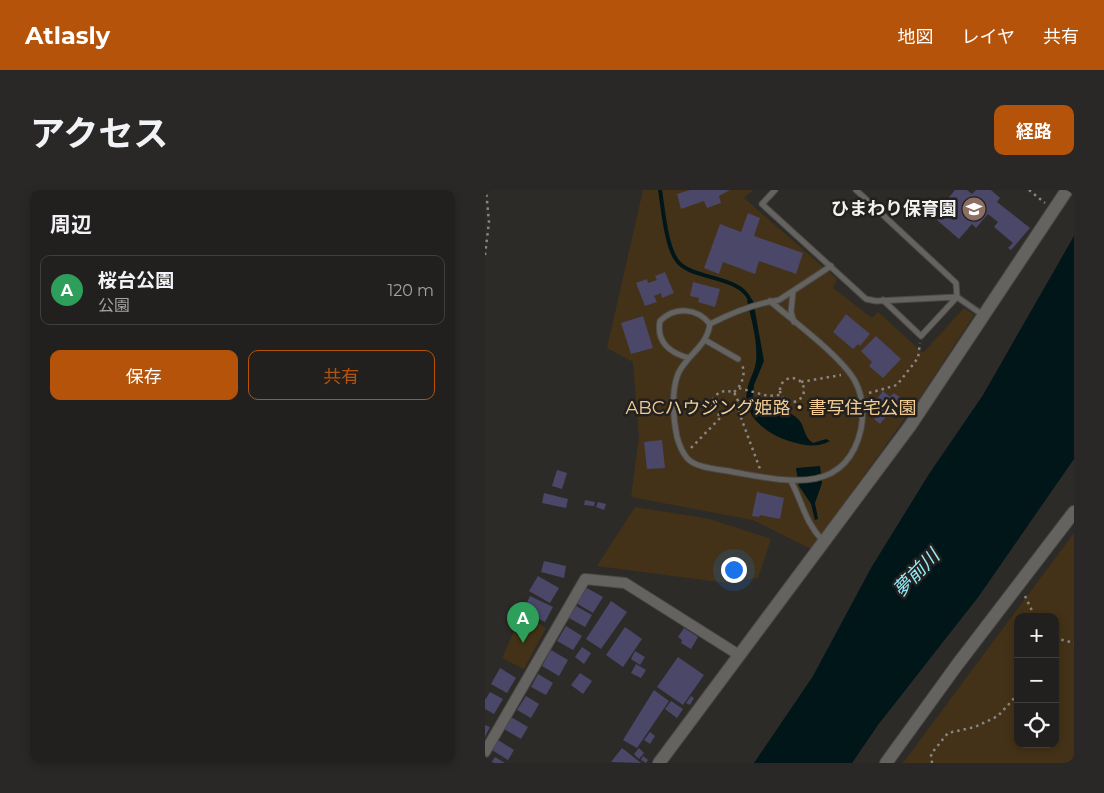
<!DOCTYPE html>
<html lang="ja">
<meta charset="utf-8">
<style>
body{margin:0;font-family:Montserrat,"Noto Sans JP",sans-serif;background:#2a2827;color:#f1f3f6}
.controls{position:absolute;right:15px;bottom:15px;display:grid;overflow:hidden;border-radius:10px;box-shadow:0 2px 8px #0003}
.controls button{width:45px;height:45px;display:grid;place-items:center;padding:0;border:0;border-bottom:1px solid #3f3e3c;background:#22201e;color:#f1f3f6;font:25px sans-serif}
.you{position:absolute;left:248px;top:379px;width:18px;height:18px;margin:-12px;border:4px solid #fff;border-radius:50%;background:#1a73e8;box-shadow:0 0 0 8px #1a73e833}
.badge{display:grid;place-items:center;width:32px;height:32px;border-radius:50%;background:#b45309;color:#fff;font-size:16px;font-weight:700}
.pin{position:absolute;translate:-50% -41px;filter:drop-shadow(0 1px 2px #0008)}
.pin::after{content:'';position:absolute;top:26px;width:18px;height:15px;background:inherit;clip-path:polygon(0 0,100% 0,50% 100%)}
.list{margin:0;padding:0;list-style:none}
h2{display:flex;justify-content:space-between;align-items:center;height:65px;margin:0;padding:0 20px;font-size:21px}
h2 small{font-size:16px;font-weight:400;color:#a2a3a4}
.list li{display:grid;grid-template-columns:32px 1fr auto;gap:15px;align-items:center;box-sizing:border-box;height:70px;margin:0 10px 10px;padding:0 10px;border:1px solid #3f3e3c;border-radius:10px}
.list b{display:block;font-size:19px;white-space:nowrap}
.list p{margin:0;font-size:16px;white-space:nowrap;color:#a2a3a4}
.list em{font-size:16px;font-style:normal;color:#a2a3a4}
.actions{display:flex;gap:10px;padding:15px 20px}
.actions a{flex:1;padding:11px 0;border:1px solid #b45309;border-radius:10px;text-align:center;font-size:18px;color:#b45309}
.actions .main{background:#b45309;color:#fff}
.icon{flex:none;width:28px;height:28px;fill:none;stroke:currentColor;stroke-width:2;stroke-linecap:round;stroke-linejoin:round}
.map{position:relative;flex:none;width:589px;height:573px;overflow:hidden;border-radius:10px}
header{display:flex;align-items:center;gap:30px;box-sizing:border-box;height:70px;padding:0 25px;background:#b45309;color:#fff}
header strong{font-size:24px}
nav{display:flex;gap:28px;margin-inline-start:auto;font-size:18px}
.intro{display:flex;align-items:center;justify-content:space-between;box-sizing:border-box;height:120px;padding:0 30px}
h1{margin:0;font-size:35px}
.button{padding:12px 22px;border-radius:10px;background:#b45309;color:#fff;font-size:18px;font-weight:700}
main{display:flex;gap:30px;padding:0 30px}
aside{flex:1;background:#22201e;border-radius:10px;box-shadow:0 2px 8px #0003}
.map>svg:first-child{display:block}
.green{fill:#433217;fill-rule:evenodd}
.water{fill:#001619}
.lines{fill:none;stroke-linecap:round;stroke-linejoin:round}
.stream{stroke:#001619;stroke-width:4}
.building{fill:#4a4769}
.service-casing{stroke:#4b4947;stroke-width:7}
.minor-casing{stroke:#4b4947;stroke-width:12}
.tertiary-casing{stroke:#4b4947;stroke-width:14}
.path{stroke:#888684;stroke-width:2.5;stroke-dasharray:2.5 4;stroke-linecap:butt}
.service{stroke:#656360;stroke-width:5}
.minor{stroke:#656360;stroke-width:10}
.tertiary{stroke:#656360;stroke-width:12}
.labels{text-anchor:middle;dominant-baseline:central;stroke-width:5;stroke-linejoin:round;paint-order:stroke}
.poi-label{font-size:18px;font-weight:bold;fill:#f4f2f1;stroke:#23211f;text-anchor:end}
.park-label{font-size:18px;fill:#f2cc92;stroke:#23211f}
.water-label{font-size:19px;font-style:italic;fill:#95ecfa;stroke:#23211f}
</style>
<header>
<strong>Atlasly</strong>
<nav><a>地図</a><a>レイヤ</a><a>共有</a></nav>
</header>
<div class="intro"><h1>アクセス</h1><a class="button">経路</a></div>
<main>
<aside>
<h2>周辺<small></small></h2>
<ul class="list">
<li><span class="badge" style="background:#2e9e5b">A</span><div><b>桜台公園</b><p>公園</p></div><em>120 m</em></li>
</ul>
<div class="actions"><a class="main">保存</a><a>共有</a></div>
</aside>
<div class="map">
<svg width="589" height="573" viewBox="0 0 589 573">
<rect width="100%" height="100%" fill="#2d2b28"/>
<!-- green -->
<path class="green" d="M158,0H268L259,8L352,89L348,98L387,128L393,122L438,163L479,118L489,125L438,203L326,359L268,330L146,307L154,246L148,172L122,158Z
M150,317L225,329L286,349L273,388L242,393L112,376Z
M589,343V573H418ZM533,427H570V554H533Z
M37,424L61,438L39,479L17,468Z"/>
<!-- water -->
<path class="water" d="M589,46V269L494,406L393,535L367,573H269L328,486L386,378L444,284L498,205Z
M262,110H268L279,171L269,195L268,207C277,222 300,214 314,230C320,237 319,248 328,253L341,249L345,251C330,259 319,255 304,251C282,244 257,226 262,200C264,190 270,181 271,171C273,151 266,129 262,110Z
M335,276L337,293L330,313L333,329L330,330L326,314L314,296L311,278Z"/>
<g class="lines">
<!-- stream -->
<path class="stream" d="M175,0C178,17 181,62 195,74C213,90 254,86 265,110"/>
</g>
<!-- building -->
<path class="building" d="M205,0H245L234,6L236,13L222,18L219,11L196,19L192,4Z
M470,0H482L487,4L491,0H506L515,8L512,12L545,38L526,60L523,58L528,53L509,37L513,32L503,24L491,38L487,34L474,49L452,30L464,15L460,12Z
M263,23L275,28L269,46L318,63L311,84L274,71L270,84L238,72L234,84L219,78L235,34L256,42Z
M180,82L189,103L177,108L176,103L169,106L172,112L160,116L151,93L162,89L163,93L172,90L170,86Z
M208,92L235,99L230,117L213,112L214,108L205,106Z
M361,124L385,144L375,156L373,154L368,159L348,142Z
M158,126L168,158L146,164L136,133Z
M391,146L416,169L398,188L384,176L387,172L376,161Z
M398,201L405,207L409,203L416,208L395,234L389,229L395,222L387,215Z
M177,250L180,278L162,279L159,252Z
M72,280L82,283L77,299L67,296Z
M272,302L299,308L295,329L275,325L274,327L267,326Z
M59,303L83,309L81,318L57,313Z
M100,310L110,312L109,316L99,315Z
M113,312L121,314L119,320L111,317Z
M59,371L81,376L79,388L56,382Z
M53,386L74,398L65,413L44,401Z
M100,397L118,407L108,423L91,413Z
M45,406L68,417L60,432L38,421Z
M126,411L142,422L116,459L101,449Z
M91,416L107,425L100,437L84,428Z
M81,436L97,446L88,460L72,451Z
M140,437L157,449L138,477L121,465Z
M199,438L213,447L206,459L196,453L197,450L193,447Z
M97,457L106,463L99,474L90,467Z
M66,460L83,470L74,486L57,476Z
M150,461L160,467L155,475L146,469Z
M193,467L219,485L198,515L172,497Z
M151,474L161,480L156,488L146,483Z
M15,478L31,488L22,503L6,494Z
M95,483L107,491L98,504L86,495Z
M53,484L68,493L61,505L46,497Z
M169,500L184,511L152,558L138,550Z
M5,502L18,509L9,524L0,519V510Z
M41,506L54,514L46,528L32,520Z
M206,506L209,508L205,515L201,513Z
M186,511L198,519L192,528L180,519Z
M26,527L43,537L36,549L19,539Z
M0,535L5,537L0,547Z
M165,542L170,546L165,554L159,550Z
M13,550L29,560L23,570L7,560Z
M137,558L151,569L156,573L126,572Z
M154,558L159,563L154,569L149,564Z
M158,566L163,570L161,573L156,570Z
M10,567L20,573H6Z"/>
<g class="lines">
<defs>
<path id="service" d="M290,0L277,14L381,109L391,111L472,107L471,93L371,0
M308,101L306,122L309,132
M398,110L436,146L472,107L498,125
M285,111C308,131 356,166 370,191C378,206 379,223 376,239C361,307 300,291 248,282C235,279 212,279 202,268C197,262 194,254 192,247C188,228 185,193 197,177C208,161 222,154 225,134C248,122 268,114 294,110L346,76
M220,150L253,169
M204,168C185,163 171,152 175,131C190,116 212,118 225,134
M306,291C318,314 320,332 338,351"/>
<path id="minor" d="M0,562L100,389L140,393L254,465"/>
<path id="tertiary" d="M174,573L425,236L582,0
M401,573L472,475L589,322"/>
</defs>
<!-- service casing -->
<use href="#service" class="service-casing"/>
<!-- minor casing -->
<use href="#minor" class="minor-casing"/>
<!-- tertiary casing -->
<use href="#tertiary" class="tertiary-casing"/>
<!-- path -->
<path class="path" d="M544,0L560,13
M0,65L4,32L1,0
M295 200a12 12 0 1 1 24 0a12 12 0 1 1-24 0Z
M316,192L356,185
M254,198L283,206L295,205
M249,202C257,196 261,183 257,175
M384,203L412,195L433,168L435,153
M252,217C245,224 237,228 228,222L227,211C233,201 237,200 249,202L253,211L252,217L275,279
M206,258L237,226
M540,406L550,427
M570,448L589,453
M447,573L446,564L463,543L490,537L513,526L533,504"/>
<!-- service -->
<use href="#service" class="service"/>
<!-- minor -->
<use href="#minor" class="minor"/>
<!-- tertiary -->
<use href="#tertiary" class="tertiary"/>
</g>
<!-- icons -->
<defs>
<symbol id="school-disc" viewBox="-11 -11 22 22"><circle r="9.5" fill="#8d6e63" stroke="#23211f"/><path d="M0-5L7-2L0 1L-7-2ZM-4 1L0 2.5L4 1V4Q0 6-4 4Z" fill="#fff"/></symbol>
</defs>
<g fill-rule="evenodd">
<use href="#school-disc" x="475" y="5" width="28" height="28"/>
</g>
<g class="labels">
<!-- poi labels -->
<g class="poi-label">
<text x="472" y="19">ひまわり保育園</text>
</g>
<!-- park labels -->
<g class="park-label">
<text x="286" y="218">ABCハウジング姫路・書写住宅公園</text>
</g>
<!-- water labels -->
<g class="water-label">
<text transform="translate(431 383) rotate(-46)">夢前川</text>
</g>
</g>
</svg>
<div class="controls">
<button>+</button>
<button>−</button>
<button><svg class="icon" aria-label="locate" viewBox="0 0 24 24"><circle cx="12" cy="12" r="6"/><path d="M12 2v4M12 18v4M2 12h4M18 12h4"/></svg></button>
</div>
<div class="you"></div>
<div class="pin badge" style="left:38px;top:453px;background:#2e9e5b">A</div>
</div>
</main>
